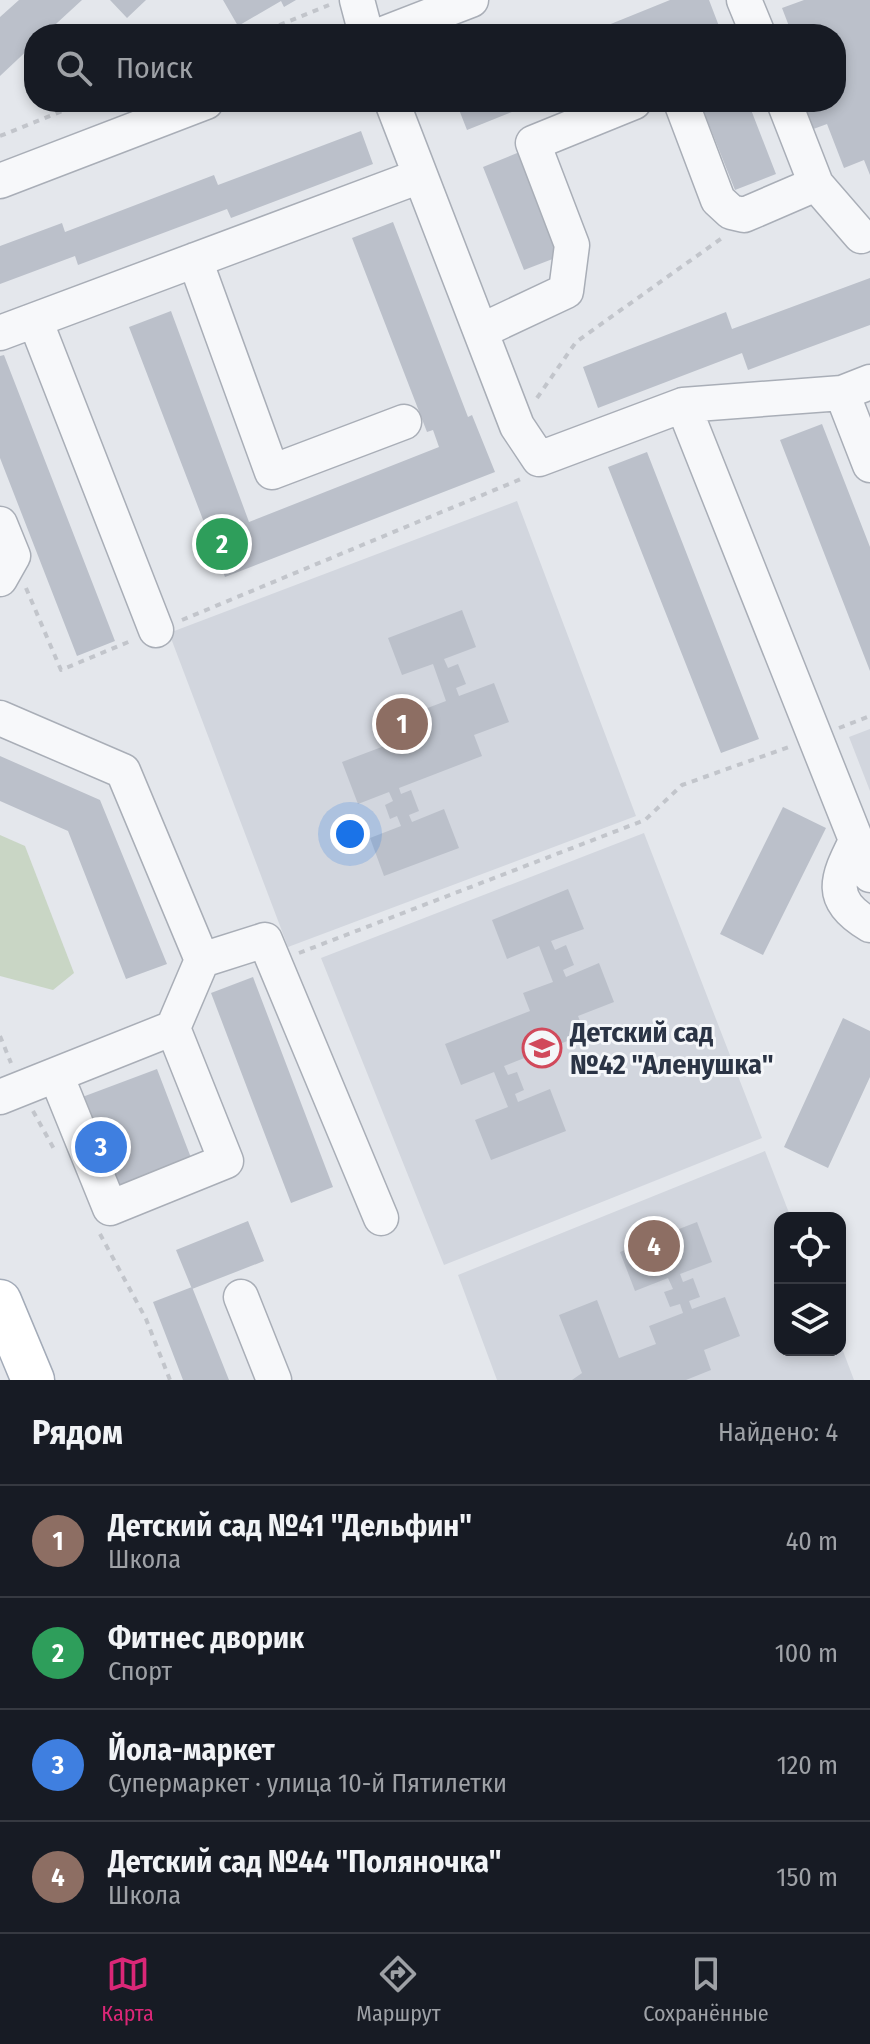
<!DOCTYPE html>
<html lang="ru">
<meta charset="utf-8">
<style>
body{margin:0;font-family:"Fira Sans Condensed",sans-serif;background:#20242c;color:#f1f3f6}
.controls{position:absolute;right:24px;bottom:24px;display:grid;overflow:hidden;border-radius:16px;box-shadow:0 4px 12px #0003}
.controls button{width:72px;height:72px;display:grid;place-items:center;padding:0;border:0;border-bottom:2px solid #363941;background:#171b24;color:#f1f3f6;font:40px sans-serif}
.you{position:absolute;left:350px;top:834px;width:28px;height:28px;margin:-20px;border:6px solid #fff;border-radius:50%;background:#1a73e8;box-shadow:0 0 0 12px #1a73e833}
.badge{display:grid;place-items:center;width:52px;height:52px;border-radius:50%;background:#db2777;color:#fff;font-size:26px;font-weight:700}
.pin{position:absolute;translate:-50% -50%;border:4px solid #fff;box-shadow:0 2px 8px #0006}
.list{margin:0;padding:0;list-style:none}
h2{display:flex;justify-content:space-between;align-items:center;height:104px;margin:0;padding:0 32px;font-size:34px}
h2 small{font-size:26px;font-weight:400;color:#9ea1a6}
.list li{display:grid;grid-template-columns:52px 1fr auto;gap:24px;align-items:center;box-sizing:border-box;height:112px;padding:0 32px;border-top:2px solid #363941}
.list b{display:block;font-size:30px;white-space:nowrap}
.list p{margin:0;font-size:26px;white-space:nowrap;color:#9ea1a6}
.list em{font-size:26px;font-style:normal;color:#9ea1a6}
.icon{flex:none;width:44px;height:44px;fill:none;stroke:currentColor;stroke-width:2;stroke-linecap:round;stroke-linejoin:round}
.map{position:relative;flex:none;width:870px;height:1380px;overflow:hidden}
.search{position:absolute;background:#171b24;box-shadow:0 4px 12px #0003;left:24px;right:24px;top:24px;height:88px;display:flex;align-items:center;gap:20px;box-sizing:border-box;padding:0 28px;border-radius:32px;color:#9ea1a6;font-size:30px}
.sheet{height:552px;background:#171b24}
nav{display:flex;justify-content:space-around;align-items:center;box-sizing:border-box;height:112px;border-top:2px solid #363941;background:#171b24;font-size:22px;color:#9ea1a6}
nav a{display:grid;justify-items:center;gap:4px}
nav .on{color:#db2777}
.map>svg:first-child{display:block}
.built{fill:#d2d6de}
.green{fill:#c9d6c5}
.building{fill:#bbc0ca}
.lines{fill:none;stroke-linecap:round;stroke-linejoin:round}
.minor-casing{stroke:#a9aeb7;stroke-width:37}
.major-casing{stroke:#a3abb8;stroke-width:45}
.path{stroke:#c2c5cb;stroke-width:4;stroke-dasharray:6 6;stroke-linecap:butt}
.minor{stroke:#f7f8fa;stroke-width:34}
.major{stroke:#fff;stroke-width:42}
.labels{text-anchor:middle;dominant-baseline:central;stroke-width:6;stroke-linejoin:round;paint-order:stroke}
.poi-label{font-size:28px;font-weight:bold;fill:#2b3445;stroke:#f4f6f9;text-anchor:start}
</style>
<div class="map">
<svg width="870" height="1380" viewBox="0 0 870 1380">
<rect width="100%" height="100%" fill="#e4e7ec"/>
<!-- built -->
<path class="built" d="M517,501L636,816L288,947L169,633Z
M870,729V791L849,737Z
M644,833L762,1138L444,1265L321,958Z
M765,1151L791,1218H780V1350H840V1343L854,1380H497L458,1275Z"/>
<!-- green -->
<path class="green" d="M0,835L25,846L74,973L53,990L0,976Z"/>
<!-- building -->
<path class="building" d="M19,0H82L45,34H34V44L0,76V17Z
M110,0H146L127,18Z
M223,0H296L284,7L281,1L238,26Z
M670,0H709L722,34H586Z
M804,0H870V175L864,160L844,168L827,124L808,131L800,110L820,102H836V34H792L782,8Z
M456,102H537L467,130Z
M700,102H748L776,174L735,190Z
M361,131L373,164L231,218L227,209L78,265L75,256L0,284V246L62,223L65,232L214,175L218,185Z
M522,151L563,255L524,270L483,167Z
M393,222L468,417L472,415L495,472L225,577L129,327L171,311L249,522L439,447L433,430L427,432L352,238Z
M870,278V325L748,370L742,353L598,408L583,367L726,312L732,329Z
M4,355L115,641L77,656L0,458V356Z
M822,424L870,547V671L780,440Z
M647,452L759,739L721,753L608,467Z
M462,610L476,647L444,659L448,668L458,664L466,684L456,688L459,696L494,683L509,722L474,735L482,756L399,788L401,794L411,790L419,811L409,815L412,822L444,809L459,848L384,876L370,838L401,826L397,816L390,819L385,805L393,801L389,792L358,804L342,762L424,731L417,712L446,701L433,664L402,675L388,638Z
M0,756L100,800L167,964L126,979L68,831L0,801Z
M783,807L826,828L763,955L720,934Z
M568,889L584,929L551,941L555,950L566,945L574,965L563,970L566,977L599,963L614,1002L578,1016L585,1034L504,1066L508,1075L517,1072L524,1090L515,1094L518,1102L550,1089L566,1131L491,1160L475,1120L508,1107L494,1072L461,1085L445,1044L530,1011L523,993L553,982L539,946L507,959L492,920Z
M253,977L333,1187L291,1203L211,993Z
M843,1018L870,1031V1077L828,1168L784,1147Z
M157,1069L193,1163L114,1193L77,1099Z
M248,1221L264,1261L192,1289L176,1250Z
M697,1222L712,1262L680,1274L683,1282L693,1278L700,1297L689,1301L692,1309L725,1297L740,1336L704,1350L711,1370L686,1380H572L582,1373L559,1315L597,1300L619,1358L656,1344L649,1326L683,1313L680,1304L670,1307L664,1292L673,1289L668,1278L635,1291L620,1252Z
M192,1287L229,1380H183L153,1302Z"/>
<g class="lines">
<defs>
<path id="minor" d="M357,0L366,34
M744,0L758,34
M383,34L471,0
M392,102L517,426L539,459L683,405L870,875
M681,102L718,200L731,212L744,215L816,184
M784,102L816,184L861,236
M0,181L206,102
M195,260L272,472L404,422
M35,320L156,630
M481,331L566,291L572,245L533,143L634,102
M0,333L420,176
M842,393L870,465
M683,405L842,393L870,382
M0,524L13,556L0,579
M0,718L123,771L202,960L173,1028L226,1161L110,1208L56,1075
M856,841C837,879 827,900 870,925
M202,960L265,940L381,1218
M0,1097L173,1028
M241,1297L274,1380"/>
<path id="major" d="M0,1301L33,1380"/>
</defs>
<!-- minor casing -->
<use href="#minor" class="minor-casing"/>
<!-- major casing -->
<use href="#major" class="major-casing"/>
<!-- path -->
<path class="path" d="M257,34L329,5
M0,136L85,102
M537,398L576,342L722,238
M26,588L61,670L133,640
M182,620L521,479
M839,728L870,716
M299,953L645,820L682,785L789,747
M0,1036L11,1063
M33,1111L54,1149
M100,1234L146,1319L170,1380"/>
<!-- minor -->
<use href="#minor" class="minor"/>
<!-- major -->
<use href="#major" class="major"/>
</g>
<!-- icons -->
<defs>
<symbol id="school-ring" viewBox="-11 -11 22 22"><circle r="9.5" fill="#f4f6f9" stroke="#d1495b" stroke-width="1.5"/><path d="M0-5L7-2L0 1L-7-2ZM-4 1L0 2.5L4 1V4Q0 6-4 4Z" fill="#d1495b"/></symbol>
</defs>
<g fill-rule="evenodd">
<use href="#school-ring" x="520" y="1026" width="44" height="44"/>
</g>
<g class="labels">
<!-- poi labels -->
<g class="poi-label">
<text x="570" y="1032">Детский сад<tspan x="570" dy="32">№42 "Аленушка"</tspan></text>
</g>
</g>
</svg>
<div class="controls">
<button><svg class="icon" aria-label="locate" viewBox="0 0 24 24"><circle cx="12" cy="12" r="6"/><path d="M12 2v4M12 18v4M2 12h4M18 12h4"/></svg></button>
<button><svg class="icon" aria-label="layers" viewBox="0 0 24 24"><path d="M12 4l9 5-9 5-9-5zM3 14l9 5 9-5"/></svg></button>
</div>
<div class="you"></div>
<div class="pin badge" style="left:402px;top:724px;background:#8d6e63">1</div>
<div class="pin badge" style="left:222px;top:544px;background:#2e9e5b">2</div>
<div class="pin badge" style="left:101px;top:1147px;background:#3f7fe0">3</div>
<div class="pin badge" style="left:654px;top:1246px;background:#8d6e63">4</div>
<div class="search"><svg class="icon" aria-label="search" viewBox="0 0 24 24"><circle cx="10" cy="10" r="6"/><path d="M15 15l6 6"/></svg>Поиск</div>
</div>
<section class="sheet">
<h2>Рядом<small>Найдено: 4</small></h2>
<ul class="list">
<li><span class="badge" style="background:#8d6e63">1</span><div><b>Детский сад №41 &quot;Дельфин&quot;</b><p>Школа</p></div><em>40 m</em></li>
<li><span class="badge" style="background:#2e9e5b">2</span><div><b>Фитнес дворик</b><p>Спорт</p></div><em>100 m</em></li>
<li><span class="badge" style="background:#3f7fe0">3</span><div><b>Йола-маркет</b><p>Супермаркет · улица 10-й Пятилетки</p></div><em>120 m</em></li>
<li><span class="badge" style="background:#8d6e63">4</span><div><b>Детский сад №44 &quot;Поляночка&quot;</b><p>Школа</p></div><em>150 m</em></li>
</ul>
</section>
<nav>
<a class="on"><svg class="icon" aria-label="map" viewBox="0 0 24 24"><path d="M3 6l6-2 6 2 6-2v14l-6 2-6-2-6 2zM9 4v14M15 6v14"/></svg>Карта</a>
<a><svg class="icon" aria-label="directions" viewBox="0 0 24 24"><path d="M12 3l9 9-9 9-9-9zM9 14v-3h6M13 9l2 2-2 2"/></svg>Маршрут</a>
<a><svg class="icon" aria-label="saved" viewBox="0 0 24 24"><path d="M7 4h10v16l-5-4-5 4z"/></svg>Сохранённые</a>
</nav>
